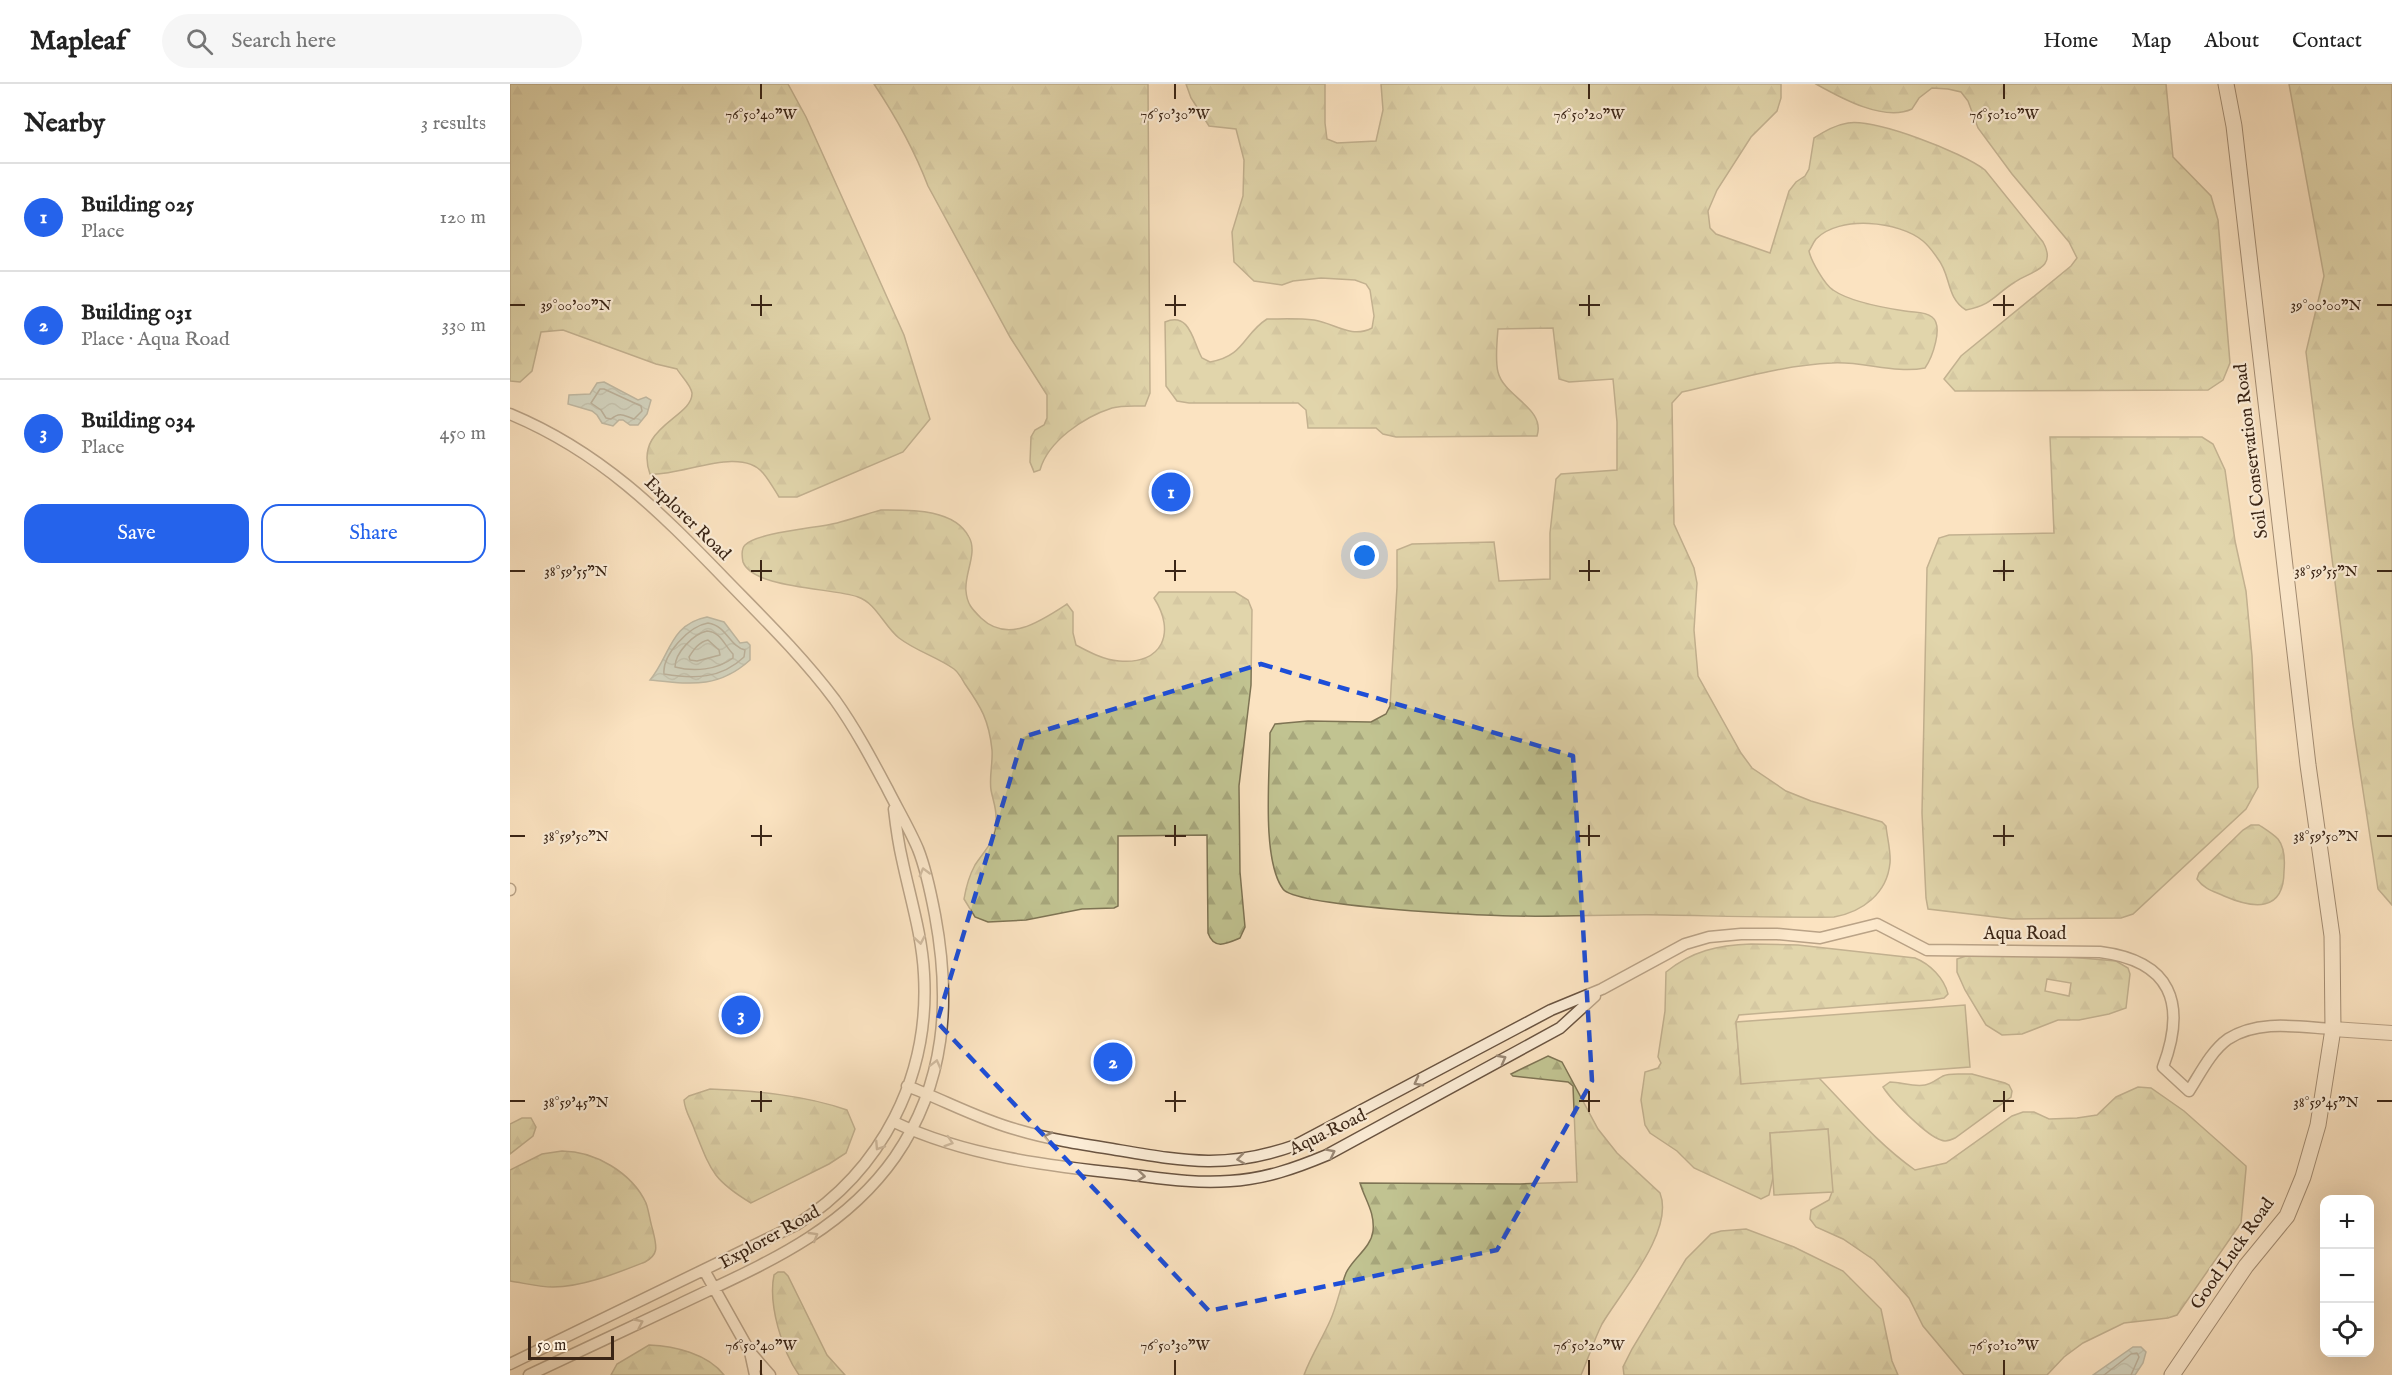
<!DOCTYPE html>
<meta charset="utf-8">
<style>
body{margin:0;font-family:"IM FELL English",serif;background:#f6f6f6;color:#222}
.controls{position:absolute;right:18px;bottom:18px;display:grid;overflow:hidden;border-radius:12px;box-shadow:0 6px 24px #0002}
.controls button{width:54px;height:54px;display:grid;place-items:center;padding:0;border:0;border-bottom:2px solid #e0e0e0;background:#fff;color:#222;font:30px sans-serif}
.scale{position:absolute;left:18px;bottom:15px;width:86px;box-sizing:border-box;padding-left:6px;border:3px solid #3a2516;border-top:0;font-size:16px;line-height:21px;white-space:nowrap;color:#3a2516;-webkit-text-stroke:4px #fcedd7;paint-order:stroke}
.you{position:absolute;left:855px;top:472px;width:21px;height:21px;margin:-15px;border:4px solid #fff;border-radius:50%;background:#1a73e8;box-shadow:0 0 0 9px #1a73e833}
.badge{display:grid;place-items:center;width:39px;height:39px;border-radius:50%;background:#2563eb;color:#fff;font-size:20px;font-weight:700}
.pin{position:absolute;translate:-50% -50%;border:3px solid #fff;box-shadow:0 2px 6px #0006}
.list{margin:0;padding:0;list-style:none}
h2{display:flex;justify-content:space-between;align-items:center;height:78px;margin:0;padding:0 24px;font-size:26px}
h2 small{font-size:20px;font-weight:400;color:#767676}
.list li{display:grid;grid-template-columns:39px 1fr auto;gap:18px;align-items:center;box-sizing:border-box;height:108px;padding:0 24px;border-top:2px solid #e0e0e0}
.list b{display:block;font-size:22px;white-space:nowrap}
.list p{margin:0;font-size:20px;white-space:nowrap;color:#767676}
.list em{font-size:20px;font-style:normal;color:#767676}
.actions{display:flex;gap:12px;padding:18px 24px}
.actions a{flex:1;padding:14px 0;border:2px solid #2563eb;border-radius:18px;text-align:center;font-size:21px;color:#2563eb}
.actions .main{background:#2563eb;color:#fff}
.icon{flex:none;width:33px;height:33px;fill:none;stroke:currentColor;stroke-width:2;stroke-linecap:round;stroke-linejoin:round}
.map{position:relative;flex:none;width:1882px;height:1291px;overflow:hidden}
header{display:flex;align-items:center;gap:36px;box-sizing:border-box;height:84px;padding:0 30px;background:#fff;border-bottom:2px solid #e0e0e0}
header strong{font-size:28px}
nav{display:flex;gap:33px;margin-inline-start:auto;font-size:21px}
.search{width:420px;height:54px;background:#f6f6f6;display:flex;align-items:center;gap:15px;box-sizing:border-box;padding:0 21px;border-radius:33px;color:#767676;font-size:22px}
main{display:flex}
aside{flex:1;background:#fff}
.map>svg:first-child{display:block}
.forest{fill:url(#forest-firs);stroke:#7e7454;stroke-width:1.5;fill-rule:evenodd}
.garden{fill:#c1c391;stroke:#7e7454;stroke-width:1.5}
.water{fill:url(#water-waves);stroke:#778078;stroke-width:1.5}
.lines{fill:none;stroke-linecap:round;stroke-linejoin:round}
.shore{stroke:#6d7168;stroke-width:1.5}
.minor-casing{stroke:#6a5441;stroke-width:13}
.tertiary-casing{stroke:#6a5441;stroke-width:16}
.secondary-casing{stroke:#3a2516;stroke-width:17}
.minor{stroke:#fcedd7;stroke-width:10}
.tertiary{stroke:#fcedd7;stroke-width:14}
.secondary{stroke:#fcedd7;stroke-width:15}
.oneway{stroke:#9b8976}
.marked{fill:none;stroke:#1d4ed8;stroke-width:4.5;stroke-dasharray:12 8;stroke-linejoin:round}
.ticks{fill:none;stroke:#3a2516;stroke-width:2}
.labels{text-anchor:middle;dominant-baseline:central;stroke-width:4.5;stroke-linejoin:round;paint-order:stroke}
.street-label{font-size:18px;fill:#3a2516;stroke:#fcedd7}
.ticks-label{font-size:15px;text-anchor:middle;fill:#3a2516;stroke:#fcedd7;stroke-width:4.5;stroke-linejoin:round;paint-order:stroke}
</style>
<header>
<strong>Mapleaf</strong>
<div class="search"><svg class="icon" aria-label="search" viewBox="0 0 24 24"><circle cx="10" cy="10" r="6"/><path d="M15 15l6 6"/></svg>Search here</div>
<nav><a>Home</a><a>Map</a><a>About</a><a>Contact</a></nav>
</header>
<main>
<aside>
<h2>Nearby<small>3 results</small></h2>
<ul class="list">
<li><span class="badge">1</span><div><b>Building 025</b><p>Place</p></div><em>120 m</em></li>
<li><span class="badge">2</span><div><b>Building 031</b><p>Place · Aqua Road</p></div><em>330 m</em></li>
<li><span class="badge">3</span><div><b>Building 034</b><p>Place</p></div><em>450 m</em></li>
</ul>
<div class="actions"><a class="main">Save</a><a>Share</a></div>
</aside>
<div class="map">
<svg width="1882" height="1291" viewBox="0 0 1882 1291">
<defs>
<pattern id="forest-firs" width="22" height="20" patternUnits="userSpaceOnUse" patternTransform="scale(1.5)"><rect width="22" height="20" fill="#c1c391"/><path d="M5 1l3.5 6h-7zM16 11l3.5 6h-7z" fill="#a7a77c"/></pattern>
<pattern id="water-waves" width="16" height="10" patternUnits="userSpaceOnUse" patternTransform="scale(1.5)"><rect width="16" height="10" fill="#a0bdb9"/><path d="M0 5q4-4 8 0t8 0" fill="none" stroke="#839995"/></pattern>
</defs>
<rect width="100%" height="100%" fill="#fbe3c1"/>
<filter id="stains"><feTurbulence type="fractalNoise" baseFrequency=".00333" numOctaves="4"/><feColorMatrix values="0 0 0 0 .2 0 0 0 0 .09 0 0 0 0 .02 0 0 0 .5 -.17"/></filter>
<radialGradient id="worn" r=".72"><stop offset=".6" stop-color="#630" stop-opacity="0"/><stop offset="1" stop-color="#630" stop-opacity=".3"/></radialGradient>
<!-- forest -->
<path class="forest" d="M0,0H278L296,33L394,251L420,335L393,368L287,413H269C264,405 259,396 253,389C230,361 170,393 140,390C123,342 183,334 182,309C181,301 171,292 167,285L146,280L53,246L31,248L22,287L10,298L0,297Z
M364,0H638L640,309L635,322C625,322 612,321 602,324C574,333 538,357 530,386L524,388L520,378L521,353L525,346L534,341L537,334V311L500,253L418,102C404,65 386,33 364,0Z
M676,0H815V39L817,55L827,59L866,57L873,26L871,0H1271V14L1267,27L1241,53L1207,106L1198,127L1200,144L1206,150L1260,169L1279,107L1286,98L1295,92L1299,85L1304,54C1315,47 1325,41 1338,39C1366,35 1452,68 1475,86L1533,158C1548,185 1521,187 1505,198C1484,211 1484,220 1456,226C1436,214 1441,191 1428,175C1424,169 1419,162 1413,157C1389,137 1329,131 1306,155C1303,159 1301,164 1299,167C1301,177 1315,201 1323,206C1339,217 1375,224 1395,227C1404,229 1414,227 1422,233C1434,242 1422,274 1415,284C1385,290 1353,277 1322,279C1272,281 1221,297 1172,308L1162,319L1164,440L1184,484L1187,499L1184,546L1188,592L1231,669L1242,684L1276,707L1301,717L1372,738L1376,742C1377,753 1381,767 1380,779C1377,810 1352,828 1324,833C1268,834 1212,832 1156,831C1106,830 1056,833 1006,832C975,832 786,823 773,805C751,775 760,687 760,649L765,640L798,637L861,638L876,630L880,622L887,503V466L902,460L984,458L989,497L1040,495V449L1046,395L1051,390L1107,386V338L1103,295L1059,298L1049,295L1043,244L988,245C987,257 985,276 988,288C994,313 1036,324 1027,352L886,353L873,350L866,344H798L796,326L788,319H679L667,317L656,302L655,238C680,227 683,258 692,274L700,278C735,272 733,250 757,235C772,235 788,234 804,236C824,239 841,255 862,244L864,232L860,206L856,200L845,196L811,194L783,197L772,201L744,197L724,178L722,148L733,112L734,76L726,45L699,42L681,14Z
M1306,0H1656L1663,73L1701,112L1708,136L1720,279L1713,296L1698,306L1445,307L1434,295L1451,272L1561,182L1567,174L1559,158L1502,90L1468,44L1458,17L1451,8L1438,5L1422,4L1409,14L1402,25C1374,38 1331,14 1306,0Z
M1779,0H1882V821L1868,805L1843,641L1796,268L1814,192Z
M1540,353H1692L1703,360L1715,386L1725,457L1736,507L1742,572L1748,703L1736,725L1623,830L1611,834L1502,835L1418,825L1416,814L1412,729L1417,484L1429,454L1439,451L1544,449Z
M371,426C399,426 444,424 459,453C468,469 454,490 456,507C457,520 462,525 471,534C498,560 531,537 557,520L563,528V549L566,561C579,568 594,576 609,577C653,581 666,548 644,514L649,508H725L738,516L742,526L741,601L729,702L730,788L735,843L730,854C716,860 704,866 698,849L697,751L608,752V822L604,824L572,825L516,836L478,838L465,833L454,815C456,803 459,792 465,781C476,764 485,759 486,737C487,725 483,717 481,706C479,693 483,679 482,666C479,636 471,623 455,600C452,595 449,589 444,585C427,573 406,567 389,554C374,542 366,519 348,513C325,504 243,505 233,478C232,473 231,465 235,461C248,448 308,444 327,439C342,435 356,430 371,426Z
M1741,741H1749C1755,745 1763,750 1768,755C1775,764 1775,776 1774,787C1774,828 1744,825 1714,812C1703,807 1694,805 1687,795L1689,789L1733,746Z
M1241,860L1288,861L1405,874C1420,880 1434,894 1438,910L1434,914L1422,916L1229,931L1226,938L1231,999L1309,994C1340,1026 1368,1060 1405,1086L1436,1079L1502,1032L1513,1028H1524L1539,1035L1567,1034L1587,1031L1606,1013L1628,1003L1641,1004L1674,1027L1736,1082V1085L1731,1139L1667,1231L1658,1234L1614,1239L1573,1259L1554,1273L1537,1291H1454L1413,1242L1399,1214L1364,1176L1333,1155L1306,1143L1300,1135L1301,1126L1319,1116L1322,1108L1318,1045L1260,1049L1263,1094L1259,1111L1251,1115L1184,1084L1167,1067L1140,1049L1135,1041L1131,1016L1135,988L1148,984L1151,979L1148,973L1155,927L1156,888C1182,867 1208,861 1241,860Z
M1456,872H1547L1606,877L1618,884L1620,890L1616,924L1599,930L1569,936H1548L1512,950L1492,951L1476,941L1455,906L1447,888V875ZM1537,895L1561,899L1559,912L1535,907Z
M1038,972L1052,978L1088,1045L1107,1069L1150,1109C1165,1147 1110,1209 1092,1240C1084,1256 1078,1275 1071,1291H794C801,1272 812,1255 820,1237C827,1222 830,1204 836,1189C843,1174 861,1164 863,1147C865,1128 855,1116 850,1099L1010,1100L1067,1098L1063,1002L1058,998L1003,992L1001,990Z
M1448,990H1462L1495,999L1499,1001L1502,1007L1501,1013L1445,1054C1441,1056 1435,1058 1431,1056C1417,1052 1381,1016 1373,1003L1380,998C1392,998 1402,1003 1415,1001C1422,1000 1427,995 1433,992C1437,990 1444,990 1448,990Z
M200,1005C246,1007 294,1011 337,1026L345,1045L336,1069L319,1080L241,1119C203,1096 201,1087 185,1047C181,1035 175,1028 174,1016L179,1012Z
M12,1034H21L26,1043L23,1052L0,1070V1040Z
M52,1067C85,1067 122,1089 136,1119C139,1127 140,1138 143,1147C146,1161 150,1170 135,1178C107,1189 73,1203 43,1203C28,1203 14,1199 0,1197V1086L32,1070Z
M1236,1145L1284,1163L1333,1187L1371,1225L1382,1277L1388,1291H1114L1113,1283L1122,1265L1176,1175L1201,1150L1211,1147Z
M268,1188H274L278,1192L317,1271L335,1291H289C272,1267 258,1220 264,1191Z
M139,1261C165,1262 198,1270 214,1291H101L107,1280Z"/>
<!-- garden -->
<path class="garden" d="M1455,921L1460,983L1231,1000L1226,938Z
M1318,1045L1323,1108L1264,1111L1260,1049Z"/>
<!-- water -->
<path class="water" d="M94,298L128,316L136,313L141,316L137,330L128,341H120L113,336H109L103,342L92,339L87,331L82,327L58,320L59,311L80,310L87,299Z
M197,533L214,538L230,559L237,558L240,561V576C208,605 180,600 140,596C160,572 160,540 197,533Z
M1623,1263H1631L1636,1268L1633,1279L1625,1291H1583Z"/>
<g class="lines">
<!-- shore -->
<path class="shore" d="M90,305H94L131,322L132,327L124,335C114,332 111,327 101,335L96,334L91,326L81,319Z
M198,539C217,542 219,562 235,566L234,573C211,595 184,595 154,590C152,571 179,542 198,539Z
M197,547C211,548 214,561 223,570V574C207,586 184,588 165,583C165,569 183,550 197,547Z
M198,556L209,566L210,571L187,577L180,576L179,573C184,565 189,558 198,556Z
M1594,1291L1621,1270L1627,1269L1629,1273L1621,1291"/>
<defs>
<path id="minor" d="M0,330C91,368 148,426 215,495C253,534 292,572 325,616C345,644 361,674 377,704C387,724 399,744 408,765C416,785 421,810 425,831C441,917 436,999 385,1073C331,1150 249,1182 168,1221C118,1244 69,1268 19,1291
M0,805V806
M397,1002C434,1016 470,1036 508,1046C538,1055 570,1060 602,1065C673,1077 716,1086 786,1061L1041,926L1092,905L1175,860L1199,853L1231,850H1267L1310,854L1367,840L1417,866L1590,868C1661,877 1677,919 1653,983L1679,1007C1690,990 1701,967 1718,955C1749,935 1789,943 1823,945
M384,1038C455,1072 539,1082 616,1090C650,1094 685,1100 720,1097C755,1095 786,1084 817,1071L1050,944L1085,912
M194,1186L240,1268L260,1291
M240,1268L245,1291
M0,1280L286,1141C372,1086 420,993 414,890C412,851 400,813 392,775C388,758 386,742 384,725"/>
<path id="tertiary" d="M1823,945L1882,949"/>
<path id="secondary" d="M1662,1291L1736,1182L1777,1132L1793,1093L1808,1041L1823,945L1822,852L1798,681L1724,42L1716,0"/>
</defs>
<!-- minor casing -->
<use href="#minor" class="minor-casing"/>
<!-- tertiary casing -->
<use href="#tertiary" class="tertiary-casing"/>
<!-- secondary casing -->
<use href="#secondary" class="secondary-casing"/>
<!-- minor -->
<use href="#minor" class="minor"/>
<!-- tertiary -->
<use href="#tertiary" class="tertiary"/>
<!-- secondary -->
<use href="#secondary" class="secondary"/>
</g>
<!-- one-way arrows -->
<defs><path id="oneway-chevron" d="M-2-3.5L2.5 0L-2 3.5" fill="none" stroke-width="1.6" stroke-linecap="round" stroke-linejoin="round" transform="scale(1.5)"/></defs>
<g class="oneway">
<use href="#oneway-chevron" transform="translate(414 788) rotate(-105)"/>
<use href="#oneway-chevron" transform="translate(410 856) rotate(80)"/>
<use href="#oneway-chevron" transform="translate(992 975) rotate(-28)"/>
<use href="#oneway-chevron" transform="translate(426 980) rotate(-76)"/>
<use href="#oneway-chevron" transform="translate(908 998) rotate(152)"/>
<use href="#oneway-chevron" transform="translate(538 1053) rotate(-167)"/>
<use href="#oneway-chevron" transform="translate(439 1058) rotate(18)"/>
<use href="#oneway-chevron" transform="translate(369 1062) rotate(123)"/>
<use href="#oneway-chevron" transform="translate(821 1069) rotate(-27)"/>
<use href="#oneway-chevron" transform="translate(731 1075) rotate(172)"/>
<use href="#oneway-chevron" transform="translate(631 1092) rotate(6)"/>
<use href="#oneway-chevron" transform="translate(304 1152) rotate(-31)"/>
<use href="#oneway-chevron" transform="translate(129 1239) rotate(-25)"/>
</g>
<!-- marked area -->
<path d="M0 0H1882V1291H0ZM751,580L1063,672L1082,997L987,1166L699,1227L427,938L513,653Z" fill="#fbe3c1" fill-opacity=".55" fill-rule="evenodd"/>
<path class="marked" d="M751,580L1063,672L1082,997L987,1166L699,1227L427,938L513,653Z"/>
<!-- ticks -->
<path class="ticks" d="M251,0V15M665,0V15M1079,0V15M1494,0V15M251,211V232M665,211V232M1079,211V232M1494,211V232M0,221H15M241,221H262M655,221H676M1069,221H1090M1483,221H1504M1867,221H1882M251,476V497M665,476V497M1079,476V497M1494,476V497M0,487H15M241,487H262M655,487H676M1069,487H1090M1483,487H1504M1867,487H1882M251,741V762M665,741V762M1079,741V762M1494,741V762M0,752H15M241,752H262M655,752H676M1069,752H1090M1483,752H1504M1867,752H1882M251,1007V1028M665,1007V1028M1079,1007V1028M1494,1007V1028M0,1017H15M241,1017H262M655,1017H676M1069,1017H1090M1483,1017H1504M1867,1017H1882M251,1276V1291M665,1276V1291M1079,1276V1291M1494,1276V1291"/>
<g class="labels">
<!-- street labels -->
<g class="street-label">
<text transform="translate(1742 367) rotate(-97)">Soil Conservation Road</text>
<text transform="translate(177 435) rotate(44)">Explorer Road</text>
<text x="1515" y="850">Aqua Road</text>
<text transform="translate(818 1049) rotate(-26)">Aqua Road</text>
<text transform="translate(260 1154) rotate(-29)">Explorer Road</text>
<text transform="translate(1723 1170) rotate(-55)">Good Luck Road</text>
</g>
</g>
<g class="ticks-label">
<text x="251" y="35">76°50'40"W</text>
<text x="665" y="35">76°50'30"W</text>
<text x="1079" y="35">76°50'20"W</text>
<text x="1494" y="35">76°50'10"W</text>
<text x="66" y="226">39°00'00"N</text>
<text x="1816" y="226">39°00'00"N</text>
<text x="66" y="492">38°59'55"N</text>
<text x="1816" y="492">38°59'55"N</text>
<text x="66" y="757">38°59'50"N</text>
<text x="1816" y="757">38°59'50"N</text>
<text x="66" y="1023">38°59'45"N</text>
<text x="1816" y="1023">38°59'45"N</text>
<text x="251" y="1266">76°50'40"W</text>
<text x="665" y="1266">76°50'30"W</text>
<text x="1079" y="1266">76°50'20"W</text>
<text x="1494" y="1266">76°50'10"W</text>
</g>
<rect width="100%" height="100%" filter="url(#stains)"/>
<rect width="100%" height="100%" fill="url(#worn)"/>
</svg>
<div class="controls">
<button>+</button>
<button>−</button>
<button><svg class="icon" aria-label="locate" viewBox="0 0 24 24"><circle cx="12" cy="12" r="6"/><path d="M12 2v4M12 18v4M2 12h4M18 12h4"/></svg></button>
</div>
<div class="scale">50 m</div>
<div class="you"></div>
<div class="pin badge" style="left:661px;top:408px">1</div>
<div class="pin badge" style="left:603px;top:978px">2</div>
<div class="pin badge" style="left:231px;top:931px">3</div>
</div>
</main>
